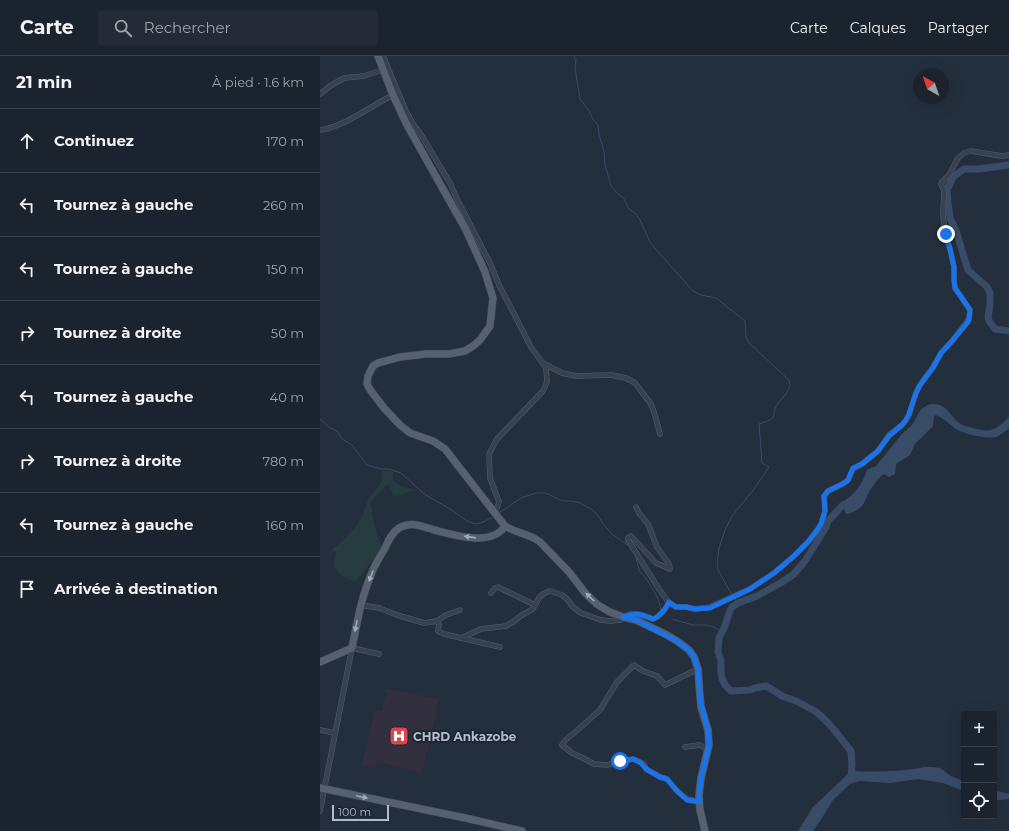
<!DOCTYPE html>
<html lang="fr">
<meta charset="utf-8">
<style>
body{margin:0;font-family:Montserrat,sans-serif;background:#242b36;color:#f1f3f6}
.controls{position:absolute;right:12px;bottom:12px;display:grid;overflow:hidden;border-radius:4px;box-shadow:0 4px 16px #0002}
.controls button{width:36px;height:36px;display:grid;place-items:center;padding:0;border:0;border-bottom:1px solid #39404a;background:#1b232e;color:#f1f3f6;font:20px sans-serif}
.compass{position:absolute;left:593px;top:12px;width:36px;height:36px;border-radius:50%;background:#1b232e;box-shadow:0 4px 16px #0002;rotate:320deg}
.scale{position:absolute;left:12px;bottom:10px;width:57px;box-sizing:border-box;padding-left:4px;border:2px solid #b4bcc9;border-top:0;font-size:11px;line-height:14px;white-space:nowrap;color:#b4bcc9;-webkit-text-stroke:3px #1d2633;paint-order:stroke}
.stop{position:absolute;width:12px;height:12px;margin:-9px;border:3px solid #1a73e8;border-radius:50%;background:#fff}
.stop.end{background:#1a73e8;border-color:#fff;box-shadow:0 1px 4px #0008}
.list{margin:0;padding:0;list-style:none}
h2{display:flex;justify-content:space-between;align-items:center;height:52px;margin:0;padding:0 16px;font-size:17px}
h2 small{font-size:13px;font-weight:400;color:#a0a4aa}
.list li{display:grid;grid-template-columns:26px 1fr auto;gap:12px;align-items:center;box-sizing:border-box;height:64px;padding:0 16px;border-top:1px solid #39404a}
.list b{display:block;font-size:15px;white-space:nowrap}
.list em{font-size:13px;font-style:normal;color:#a0a4aa}
.icon{flex:none;width:22px;height:22px;fill:none;stroke:currentColor;stroke-width:2;stroke-linecap:round;stroke-linejoin:round}
.map{position:relative;flex:none;width:689px;height:775px;overflow:hidden}
header{display:flex;align-items:center;gap:24px;box-sizing:border-box;height:56px;padding:0 20px;background:#1b232e;border-bottom:1px solid #39404a}
header strong{font-size:19px}
nav{display:flex;gap:22px;margin-inline-start:auto;font-size:14px}
.search{width:280px;height:36px;background:#242b36;display:flex;align-items:center;gap:10px;box-sizing:border-box;padding:0 14px;border-radius:4px;color:#a0a4aa;font-size:15px}
main{display:flex}
aside{flex:1;background:#1b232e}
.map>svg:first-child{display:block}
.medical{fill:#32303f}
.green{fill:#263c3f}
.water{fill:#394c67}
.lines{fill:none;stroke-linecap:round;stroke-linejoin:round}
.stream{stroke:#394c67;stroke-width:1}
.river{stroke:#394c67;stroke-width:7}
.street-casing{stroke:#565f6c;stroke-width:5.5}
.primary-casing{stroke:#414a57;stroke-width:8}
.street{stroke:#38414e;stroke-width:4.5}
.primary{stroke:#56606e;stroke-width:7}
.oneway{fill:#a1aab7}
.route{stroke:#1a73e8;stroke-width:5}
.labels{text-anchor:middle;dominant-baseline:central;stroke-width:4;stroke-linejoin:round;paint-order:stroke}
.poi-label{font-size:12px;font-weight:bold;fill:#b4bcc9;stroke:#1d2633;text-anchor:start}
</style>
<header>
<strong>Carte</strong>
<div class="search"><svg class="icon" aria-label="search" viewBox="0 0 24 24"><circle cx="10" cy="10" r="6"/><path d="M15 15l6 6"/></svg>Rechercher</div>
<nav><a>Carte</a><a>Calques</a><a>Partager</a></nav>
</header>
<main>
<aside>
<h2>21 min<small>À pied · 1.6 km</small></h2>
<ul class="list">
<li><svg class="icon" aria-label="ahead" viewBox="0 0 24 24"><path d="M12 20V5M6 11l6-6 6 6"/></svg><div><b>Continuez</b></div><em>170 m</em></li>
<li><svg class="icon" aria-label="left" viewBox="0 0 24 24"><path d="M17 20v-9H6M10 6l-5 5 5 5"/></svg><div><b>Tournez à gauche</b></div><em>260 m</em></li>
<li><svg class="icon" aria-label="left" viewBox="0 0 24 24"><path d="M17 20v-9H6M10 6l-5 5 5 5"/></svg><div><b>Tournez à gauche</b></div><em>150 m</em></li>
<li><svg class="icon" aria-label="right" viewBox="0 0 24 24"><path d="M7 20v-9h11M14 6l5 5-5 5"/></svg><div><b>Tournez à droite</b></div><em>50 m</em></li>
<li><svg class="icon" aria-label="left" viewBox="0 0 24 24"><path d="M17 20v-9H6M10 6l-5 5 5 5"/></svg><div><b>Tournez à gauche</b></div><em>40 m</em></li>
<li><svg class="icon" aria-label="right" viewBox="0 0 24 24"><path d="M7 20v-9h11M14 6l5 5-5 5"/></svg><div><b>Tournez à droite</b></div><em>780 m</em></li>
<li><svg class="icon" aria-label="left" viewBox="0 0 24 24"><path d="M17 20v-9H6M10 6l-5 5 5 5"/></svg><div><b>Tournez à gauche</b></div><em>160 m</em></li>
<li><svg class="icon" aria-label="arrive" viewBox="0 0 24 24"><path d="M6 21V4h12l-3 4 3 4H6"/></svg><div><b>Arrivée à destination</b></div></li>
</ul>
</aside>
<div class="map">
<svg width="689" height="775" viewBox="0 0 689 775">
<rect width="100%" height="100%" fill="#242f3e"/>
<!-- medical -->
<path class="medical" d="M67,633L119,643L102,717L57,705L55,713L42,709L55,654L62,655Z"/>
<!-- green -->
<path class="green" d="M68,414L73,415C73,418 72,423 74,425C76,429 90,433 95,434L75,441L68,428L50,446L56,475L62,492L41,519L34,526L22,520L13,510C15,505 14,501 17,497L16,496L10,495C19,489 35,474 40,464C44,457 45,448 50,441C55,432 65,429 62,415Z"/>
<!-- water -->
<path class="water" d="M610,348C626,347 628,357 638,366C641,369 645,370 649,371C670,377 674,376 689,361V373C685,375 680,379 676,381C668,383 643,378 636,373C629,368 625,363 616,359L614,360L613,370L595,388L590,399L576,408L575,418L569,421L564,418C557,423 552,431 548,438C546,442 545,446 542,450C539,453 531,458 526,458L522,446C534,440 543,427 547,414L556,410L561,404L582,378L592,369L601,353Z
M605,711H613L620,712L631,720L643,725L644,726V735L623,727L598,723L570,727L539,725L530,728L513,744L502,762L493,775H478L493,751L531,715C556,716 581,716 605,711Z
M674,734L689,738V743L679,744H674Z"/>
<g class="lines">
<!-- stream -->
<path class="stream" d="M254,0L256,4L255,12L260,43L269,55L274,65L278,69L279,78L284,96L285,109L291,130L295,135L304,143L309,153L316,158L320,164L330,186L334,191L373,235L381,239L396,242L425,265L426,281L429,287L469,324L470,330L466,338L458,347L455,353L453,362L450,364L439,368L442,407L449,411L434,433L412,460L405,474L399,492L397,508L398,514L412,539
M0,363L9,371L17,375L22,383L32,389L47,409L62,413H69L81,417L104,438L130,453L147,465L155,468L161,467L173,461
M179,457L201,442L216,437H226L242,445H251L260,447L274,455L278,460L285,470L292,478L309,490
M316,501C317,505 318,510 319,514C321,518 324,520 327,524C333,533 340,544 341,555
M414,541L418,547
M352,563L373,569H385L394,571L402,576"/>
<!-- river -->
<path class="river" d="M689,109L658,113H644L633,121L627,134L628,148L630,162L636,175L648,214L667,231L670,237V249L668,261L669,265L675,273L689,275
M531,448L523,449L508,465L506,471L485,505L474,518L462,526L437,540L418,547L412,551L409,557L405,570L399,582L398,596L401,605V616L402,622L405,629L411,635L430,634L435,632L446,630L456,636L462,640L476,645L495,655L501,660L511,670L531,695L532,708L531,721"/>
<defs>
<path id="street" d="M63,0L86,55L93,68L100,77L130,127L137,143L171,209L179,229L191,252L211,291L226,312L227,326L223,335L177,383L169,398L170,422L179,446L177,452L173,453
M0,38L10,30L24,22L44,20L62,14
M0,74C24,71 51,50 73,39
M223,307L242,317L256,320L291,319L306,322L315,327L331,348L335,359L340,378
M171,537L175,532L178,531L215,549
M349,547L356,551H366L375,553L390,551L430,533L454,517L474,500L488,486L498,473L501,468L505,455L504,440L508,435L523,428L528,424L533,413L542,408L558,395L569,379L582,369L586,364L589,359L596,337L600,329L613,311L621,297L633,284L649,263L650,254L635,232L634,223V211L630,193L625,178L623,159L624,134L621,128L622,126L629,119L638,102L644,97L650,95L682,100L689,99
M41,549L59,552L77,559L104,567L117,565L119,568L118,575L124,578L180,591
M117,565L126,559L140,554
M141,582L161,573L186,570L193,566L202,559L213,553L219,542L223,538L230,535L242,539L247,543L253,551L261,557L281,564L290,565L301,564C309,553 322,559 333,563C341,560 345,554 349,547L339,533L308,484V482L311,480L336,507L350,513L349,508L337,491L328,468L319,457L316,451
M378,613L345,629L337,620L323,615L314,609L297,626L280,654L253,678C248,681 245,684 242,689L252,697L265,703L274,708L287,709L313,703L318,705L324,708L326,713L340,721L347,723L357,735L367,743L380,746
M0,674L15,677
M365,691L380,689L388,694
M0,755L32,592L59,598"/>
<path id="primary" d="M58,0L73,39L87,69L146,174L165,216L173,242L170,270L160,284L153,290L145,295L129,298H106L80,301L58,307L53,310L48,320L47,328L51,335L64,352L80,369L90,377L113,385L125,393L185,470C196,477 210,478 220,486L249,516L266,538L278,549L290,556L303,561L316,564L345,578L357,585L369,594L374,601L378,613L380,640L381,651L388,674L389,689L381,722L379,740L380,754L385,775
M0,606L32,592C37,567 41,542 51,519C54,510 59,502 64,494C68,486 71,477 79,472C91,465 102,470 114,474C134,479 172,491 185,470
M0,732L150,763L202,775"/>
</defs>
<!-- street casing -->
<use href="#street" class="street-casing"/>
<!-- primary casing -->
<use href="#primary" class="primary-casing"/>
<!-- street -->
<use href="#street" class="street"/>
<!-- primary -->
<use href="#primary" class="primary"/>
</g>
<!-- one-way arrows -->
<defs><path id="oneway-solid" d="M-6-.8H1V-3.2L6.5 0L1 3.2V.8H-6Z"/></defs>
<g class="oneway">
<use href="#oneway-solid" transform="translate(150 481) rotate(-172)"/>
<use href="#oneway-solid" transform="translate(51 520) rotate(112)"/>
<use href="#oneway-solid" transform="translate(270 541) rotate(-136)"/>
<use href="#oneway-solid" transform="translate(36 570) rotate(101)"/>
<use href="#oneway-solid" transform="translate(42 741) rotate(12)"/>
</g>
<g class="lines">
<!-- route -->
<path class="route" d="M300,705L313,703L321,707L326,713L340,721L347,723L357,735L367,744L380,746L379,740L381,722L389,690L388,674L382,651L380,640L378,613L374,601L369,594L357,585L316,564L303,561C316,556 321,558 333,563C341,560 345,554 349,546L356,551H366L375,553L390,552L430,533L454,517L474,500L488,486L498,473L501,468L505,455L504,440L508,435L526,426L528,424L533,412L542,408L558,395L569,380L582,369L586,364L589,358L596,337L600,329L613,312L621,297L633,284L648,266L649,263L650,254L635,232L634,223V211L630,193L626,178"/>
</g>
<!-- icons -->
<defs>
<symbol id="hospital-square" viewBox="-11 -11 22 22"><rect x="-9" y="-9" width="18" height="18" rx="4" fill="#e0444e" stroke="#1d2633"/><path d="M-5-5h3v3.5h4V-5h3V5h-3V1.5h-4V5h-3Z" fill="#fff"/></symbol>
</defs>
<g fill-rule="evenodd">
<use href="#hospital-square" x="68" y="669" width="22" height="22"/>
</g>
<g class="labels">
<!-- poi labels -->
<g class="poi-label">
<text x="93" y="680">CHRD Ankazobe</text>
</g>
</g>
</svg>
<div class="controls">
<button>+</button>
<button>−</button>
<button><svg class="icon" aria-label="locate" viewBox="0 0 24 24"><circle cx="12" cy="12" r="6"/><path d="M12 2v4M12 18v4M2 12h4M18 12h4"/></svg></button>
</div>
<svg class="compass" viewBox="-18 -18 36 36"><path d="M0-13l5 13h-10z" fill="#e53935"/><path d="M0 13l5-13h-10z" fill="#a0a4aa"/></svg>
<div class="scale">100 m</div>
<div class="stop" style="left:300px;top:705px"></div>
<div class="stop end" style="left:626px;top:178px"></div>
</div>
</main>
